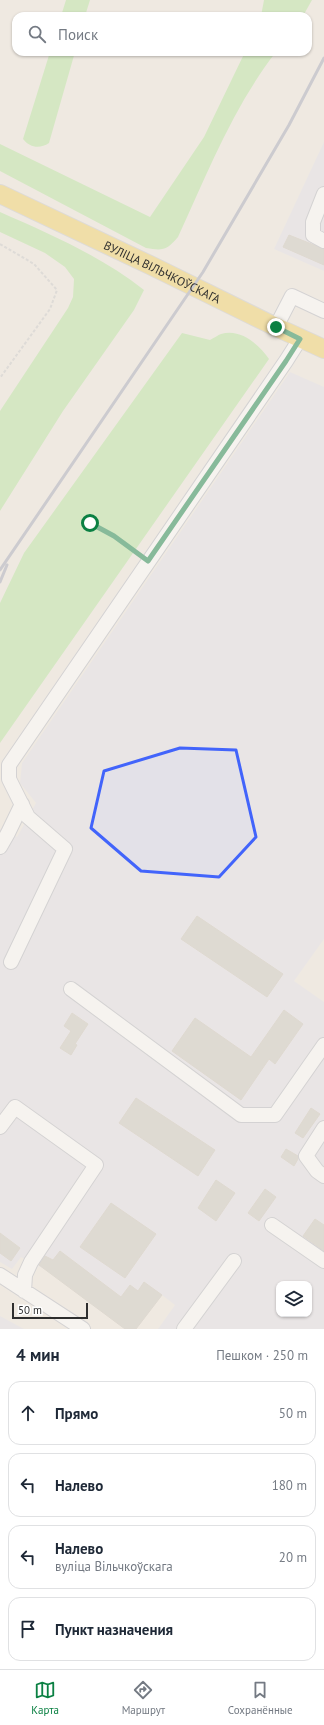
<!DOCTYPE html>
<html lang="ru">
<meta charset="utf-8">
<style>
body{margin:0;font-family:"PT Sans",sans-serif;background:#f2f2f3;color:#1f2937}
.controls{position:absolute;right:12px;bottom:12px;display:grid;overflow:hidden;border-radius:8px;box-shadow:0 1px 3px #0004}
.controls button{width:36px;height:36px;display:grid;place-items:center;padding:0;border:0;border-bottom:1px solid #e0e1e3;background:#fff;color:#1f2937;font:20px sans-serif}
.scale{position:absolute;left:12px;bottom:10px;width:76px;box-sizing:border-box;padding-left:4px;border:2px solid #2e2e2e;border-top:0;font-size:11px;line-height:14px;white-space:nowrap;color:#2e2e2e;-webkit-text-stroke:3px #fff;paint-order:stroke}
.stop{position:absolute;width:12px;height:12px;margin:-9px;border:3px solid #0b8043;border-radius:50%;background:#fff}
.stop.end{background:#0b8043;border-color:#fff;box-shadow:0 1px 4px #0008}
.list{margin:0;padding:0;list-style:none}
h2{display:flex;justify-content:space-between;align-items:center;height:52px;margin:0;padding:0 16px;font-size:17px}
h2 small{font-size:13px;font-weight:400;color:#747a83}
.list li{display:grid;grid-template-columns:26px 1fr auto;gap:12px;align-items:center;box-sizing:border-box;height:64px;margin:0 8px 8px;padding:0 8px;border:1px solid #e0e1e3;border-radius:12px}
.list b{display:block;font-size:15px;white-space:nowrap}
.list p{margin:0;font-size:13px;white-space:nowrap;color:#747a83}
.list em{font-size:13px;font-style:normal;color:#747a83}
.icon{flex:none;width:22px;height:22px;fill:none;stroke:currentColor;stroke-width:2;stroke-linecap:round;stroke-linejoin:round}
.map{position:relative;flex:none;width:324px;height:1329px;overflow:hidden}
.search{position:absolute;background:#fff;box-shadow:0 1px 3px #0004;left:12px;right:12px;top:12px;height:44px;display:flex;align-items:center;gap:10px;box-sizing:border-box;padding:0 14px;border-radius:12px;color:#747a83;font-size:15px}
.sheet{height:340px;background:#fff}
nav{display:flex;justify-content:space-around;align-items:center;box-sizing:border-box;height:56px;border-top:1px solid #e0e1e3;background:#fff;font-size:11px;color:#747a83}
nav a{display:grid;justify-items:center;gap:2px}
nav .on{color:#0b8043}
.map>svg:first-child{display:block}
.industrial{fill:#e3e1e8;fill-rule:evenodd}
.green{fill:#b6e59e}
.building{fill:#cbc7bf;stroke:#cbc5ba}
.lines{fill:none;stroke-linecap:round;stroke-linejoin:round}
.minor-casing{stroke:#b4b7c1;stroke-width:16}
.major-casing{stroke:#c9c9c9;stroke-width:20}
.path{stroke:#c9c9c9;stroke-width:2;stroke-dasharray:3 2;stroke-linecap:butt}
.minor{stroke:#fff;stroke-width:14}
.major{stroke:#f2d163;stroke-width:18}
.rail{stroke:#a3a6b8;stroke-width:3}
.route{stroke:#0b8043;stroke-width:5}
.marked{fill:none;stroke:#4264fb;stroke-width:3;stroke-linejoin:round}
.labels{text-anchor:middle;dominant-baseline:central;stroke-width:3;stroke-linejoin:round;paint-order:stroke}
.street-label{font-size:12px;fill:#2e2e2e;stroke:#fff}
</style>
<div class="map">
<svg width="324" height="1329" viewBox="0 0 324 1329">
<rect width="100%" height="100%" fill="#efe9e1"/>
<!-- industrial -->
<path class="industrial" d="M324,142V271L274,249Z
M290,372L324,387V939L294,981L324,1002V1329H158L175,1305L162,1295L136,1329H125L46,1270L21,1257L12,1269L0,1262V829L17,837L36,803L20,783L22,763ZM279,1284H309V1314H279Z
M0,1316L24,1329H0Z"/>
<!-- green -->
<path class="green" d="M66,0H90L85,16H61Z
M264,0H312L303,16H261Z
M50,52H75L49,143C40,149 30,148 23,139Z
M245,52H276C233,107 207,174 178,237C167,250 163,251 146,248L0,171V144L150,217L204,137Z
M0,212C50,234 101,256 144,290L134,310L63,411L0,511V411L68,308L73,297L74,279L65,267L45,253L0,232Z
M182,333L210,340C214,338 218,335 221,334C241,328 259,345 269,359L0,743V603L24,553Z"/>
<!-- building -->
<path class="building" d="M289,235L324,249V265L283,247Z
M197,916L283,974L267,997L181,939Z
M284,1010L303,1024L275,1064L269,1059L241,1100L172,1051L195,1018L251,1057Z
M72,1013L88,1024L75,1044L77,1045L71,1055L60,1048L71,1031L64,1026Z
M136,1098L215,1150L198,1176L119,1123Z
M311,1108L320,1114L303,1138L295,1133Z
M286,1149L298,1156V1159L294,1166L281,1157Z
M216,1180L235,1193L216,1221L198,1208Z
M265,1189L276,1197L259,1221L248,1213Z
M111,1203L156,1234L125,1278L80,1247Z
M315,1219L324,1225V1251L303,1236Z
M0,1233L20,1248L11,1261L0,1253Z
M60,1251L121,1297L130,1285L138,1291L144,1282L162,1295L136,1329H125L39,1265L45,1256L53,1260Z"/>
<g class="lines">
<defs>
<path id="minor" d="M324,194L313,222V235L324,241
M276,327L292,296L324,311
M0,847L8,833L22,804
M11,962L65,849L28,817L9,779V765L286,361L300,339
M71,989L241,1115H275L324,1045
M0,1127L15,1107L96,1165L31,1262L25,1275L24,1291
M324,1128L306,1156L317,1171L324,1176
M272,1225L324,1261
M0,1275L83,1329
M184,1329L234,1261"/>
<g id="major">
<path id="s1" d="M0,194L152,266L276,327L324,349"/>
</g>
</defs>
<!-- minor casing -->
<use href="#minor" class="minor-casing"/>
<!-- major casing -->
<use href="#major" class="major-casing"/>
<!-- path -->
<path class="path" d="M0,244L34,264L57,290L50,309L0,378
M91,523L114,536L139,554"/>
<!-- minor -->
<use href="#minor" class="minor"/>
<!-- major -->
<use href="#major" class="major"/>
<!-- rail -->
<path class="rail" d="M0,570L203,272L289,125L324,58
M0,582L7,565"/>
</g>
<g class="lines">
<!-- route -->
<path class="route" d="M90,523L114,536L148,561L286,361L300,339L276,327"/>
</g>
<!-- marked area -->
<path d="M0 0H324V1329H0ZM180,748L236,750L256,837L219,877L141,871L91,828L104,771Z" fill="#efe9e1" fill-opacity=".55" fill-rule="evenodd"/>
<path class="marked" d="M180,748L236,750L256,837L219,877L141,871L91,828L104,771Z"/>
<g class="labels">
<!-- street labels -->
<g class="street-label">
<text stroke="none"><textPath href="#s1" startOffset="180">ВУЛІЦА ВІЛЬЧКОЎСКАГА</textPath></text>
</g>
</g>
</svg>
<div class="controls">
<button><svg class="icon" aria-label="layers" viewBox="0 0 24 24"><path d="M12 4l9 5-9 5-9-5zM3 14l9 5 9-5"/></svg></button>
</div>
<div class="scale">50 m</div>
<div class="stop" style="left:90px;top:523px"></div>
<div class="stop end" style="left:276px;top:327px"></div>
<div class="search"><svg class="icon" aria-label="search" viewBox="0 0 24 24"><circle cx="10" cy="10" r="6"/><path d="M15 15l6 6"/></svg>Поиск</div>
</div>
<section class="sheet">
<h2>4 мин<small>Пешком · 250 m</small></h2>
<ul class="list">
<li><svg class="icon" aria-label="ahead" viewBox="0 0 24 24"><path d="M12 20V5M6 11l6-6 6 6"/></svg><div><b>Прямо</b></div><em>50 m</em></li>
<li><svg class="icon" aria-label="left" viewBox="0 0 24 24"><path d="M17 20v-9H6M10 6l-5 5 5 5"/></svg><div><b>Налево</b></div><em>180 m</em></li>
<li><svg class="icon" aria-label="left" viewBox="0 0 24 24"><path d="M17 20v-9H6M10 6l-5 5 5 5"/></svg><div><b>Налево</b><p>вуліца Вільчкоўскага</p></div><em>20 m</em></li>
<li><svg class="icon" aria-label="arrive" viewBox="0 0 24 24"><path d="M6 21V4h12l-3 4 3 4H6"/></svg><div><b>Пункт назначения</b></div></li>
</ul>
</section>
<nav>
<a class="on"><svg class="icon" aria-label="map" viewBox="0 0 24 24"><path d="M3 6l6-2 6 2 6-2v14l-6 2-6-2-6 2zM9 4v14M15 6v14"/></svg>Карта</a>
<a><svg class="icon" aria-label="directions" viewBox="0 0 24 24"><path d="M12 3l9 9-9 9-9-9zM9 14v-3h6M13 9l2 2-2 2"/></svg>Маршрут</a>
<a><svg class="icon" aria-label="saved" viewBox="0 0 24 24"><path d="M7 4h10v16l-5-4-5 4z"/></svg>Сохранённые</a>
</nav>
